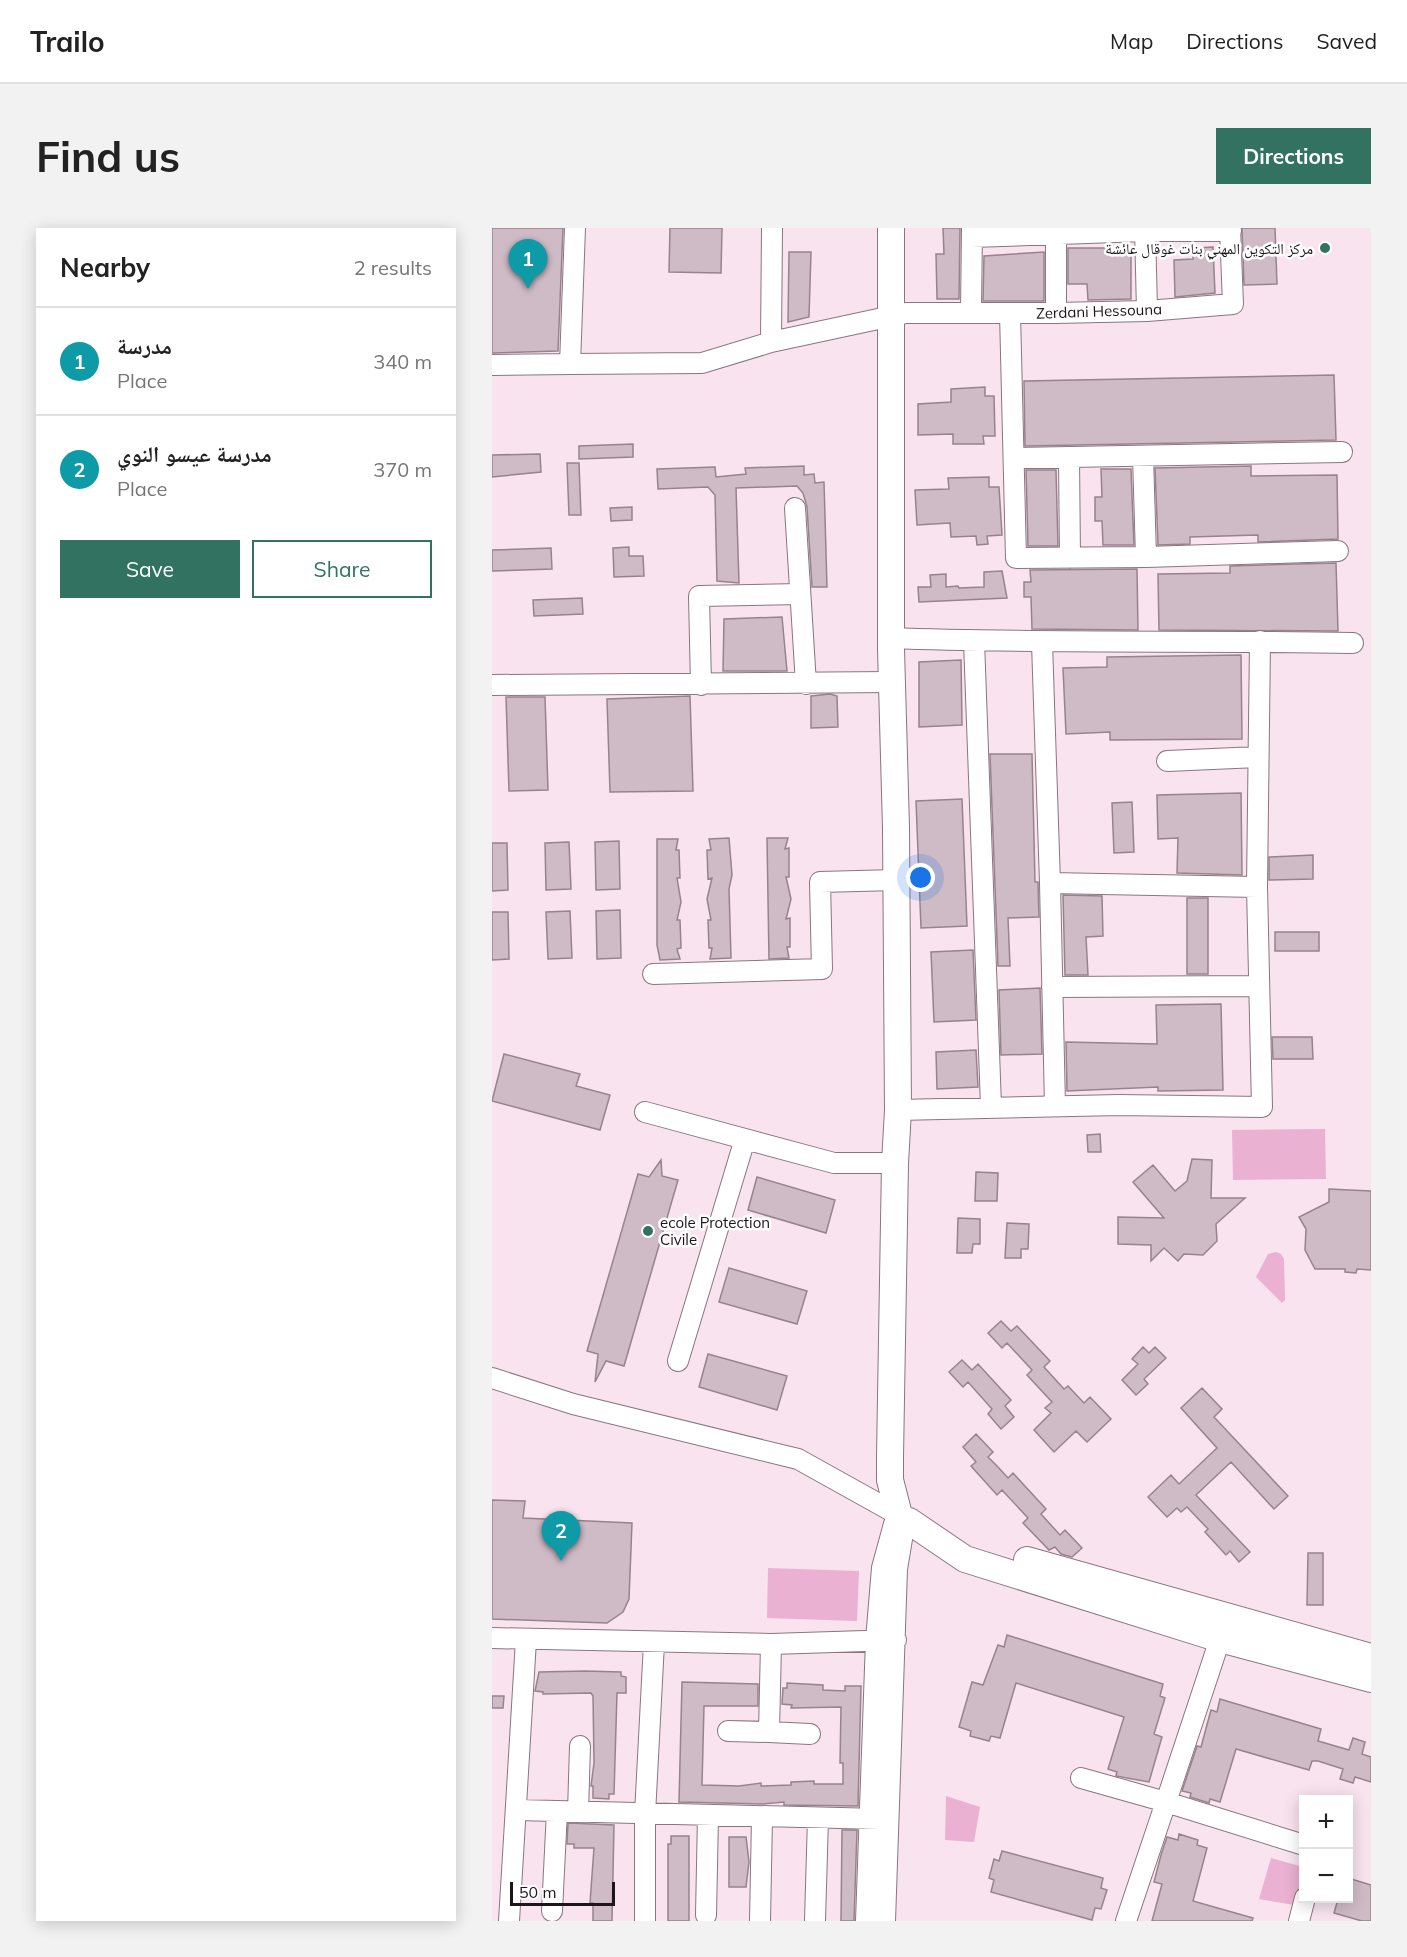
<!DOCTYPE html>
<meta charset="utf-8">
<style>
body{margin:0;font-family:Mulish,"Noto Naskh Arabic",sans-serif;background:#f2f2f2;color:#222}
.controls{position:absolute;right:18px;bottom:18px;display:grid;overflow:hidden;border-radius:0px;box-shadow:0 3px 15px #0003}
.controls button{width:54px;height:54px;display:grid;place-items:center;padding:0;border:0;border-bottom:2px solid #e0e0e0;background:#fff;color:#222;font:30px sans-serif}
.scale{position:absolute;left:18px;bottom:15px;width:105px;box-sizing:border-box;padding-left:6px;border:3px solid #1c1519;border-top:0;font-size:16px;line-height:21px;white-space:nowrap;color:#1c1519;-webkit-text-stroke:4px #fff;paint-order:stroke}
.you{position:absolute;left:429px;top:650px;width:21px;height:21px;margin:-15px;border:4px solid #fff;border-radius:50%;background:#1a73e8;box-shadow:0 0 0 9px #1a73e833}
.badge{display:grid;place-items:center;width:39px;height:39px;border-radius:50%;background:#327261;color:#fff;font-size:20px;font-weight:700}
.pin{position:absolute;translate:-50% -50px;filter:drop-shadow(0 2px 3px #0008)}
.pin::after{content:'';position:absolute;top:32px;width:21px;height:18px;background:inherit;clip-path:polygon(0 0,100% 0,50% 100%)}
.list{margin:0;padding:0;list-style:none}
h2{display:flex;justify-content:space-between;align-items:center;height:78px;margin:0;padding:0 24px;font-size:26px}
h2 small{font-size:20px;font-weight:400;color:#767676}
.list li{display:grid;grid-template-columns:39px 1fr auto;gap:18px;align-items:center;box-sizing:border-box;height:108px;padding:0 24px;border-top:2px solid #e0e0e0}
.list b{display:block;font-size:22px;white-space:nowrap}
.list p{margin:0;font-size:20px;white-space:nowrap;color:#767676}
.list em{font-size:20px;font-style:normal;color:#767676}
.actions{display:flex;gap:12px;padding:18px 24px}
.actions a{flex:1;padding:14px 0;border:2px solid #327261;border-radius:0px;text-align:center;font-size:21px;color:#327261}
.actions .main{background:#327261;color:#fff}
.map{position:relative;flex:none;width:879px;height:1693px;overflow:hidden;border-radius:0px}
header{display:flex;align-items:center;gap:36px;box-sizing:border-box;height:84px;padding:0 30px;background:#fff;border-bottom:2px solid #e0e0e0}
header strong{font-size:28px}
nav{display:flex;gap:33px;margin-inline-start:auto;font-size:21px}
.intro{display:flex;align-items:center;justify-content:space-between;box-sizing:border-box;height:144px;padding:0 36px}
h1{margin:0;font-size:42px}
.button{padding:15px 27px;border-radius:0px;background:#327261;color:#fff;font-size:21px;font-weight:700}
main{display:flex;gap:36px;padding:0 36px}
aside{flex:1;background:#fff;border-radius:0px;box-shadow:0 3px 15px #0003}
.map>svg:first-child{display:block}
.green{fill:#ebb1d2}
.building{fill:#cfbbc6;stroke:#97838e;stroke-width:1.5}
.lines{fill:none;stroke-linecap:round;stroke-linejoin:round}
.minor-casing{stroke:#897681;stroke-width:22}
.major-casing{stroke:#897681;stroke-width:28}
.minor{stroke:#fff;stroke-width:20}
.major{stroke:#fff;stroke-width:26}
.poi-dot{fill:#327261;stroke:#fff;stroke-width:2}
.labels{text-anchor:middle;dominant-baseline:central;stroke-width:5;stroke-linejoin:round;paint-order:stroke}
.poi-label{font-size:15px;fill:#1c1519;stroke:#fff;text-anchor:end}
.street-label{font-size:15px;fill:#1c1519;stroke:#fff}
</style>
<header>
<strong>Trailo</strong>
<nav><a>Map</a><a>Directions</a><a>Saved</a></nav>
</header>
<div class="intro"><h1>Find us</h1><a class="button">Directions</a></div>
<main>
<aside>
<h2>Nearby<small>2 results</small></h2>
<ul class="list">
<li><span class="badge" style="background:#0f9aa8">1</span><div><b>مدرسة</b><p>Place</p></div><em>340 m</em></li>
<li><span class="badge" style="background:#0f9aa8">2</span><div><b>مدرسة عيسو النوي</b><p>Place</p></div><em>370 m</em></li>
</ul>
<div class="actions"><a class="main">Save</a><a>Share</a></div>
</aside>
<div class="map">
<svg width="879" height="1693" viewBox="0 0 879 1693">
<rect width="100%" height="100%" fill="#f8e3ee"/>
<!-- green -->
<path class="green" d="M833,901L834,951L741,952L740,902Z
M784,1024L789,1026L792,1031L793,1072L790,1075L764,1049L776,1026Z
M276,1340L367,1343L365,1393L275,1390Z
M454,1568L488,1579L482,1614L453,1612Z
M779,1630L811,1639V1648L802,1677L767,1671Z"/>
<!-- building -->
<path class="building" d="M0,0H71L66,123L0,125Z
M178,0H230L229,45L177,44Z
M451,0H468L467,71H445L444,26H452Z
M750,0H783L785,56L752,57Z
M721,19L723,65L683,69L682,32L701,31V20Z
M576,20H639V71L596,72L595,56H576Z
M297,24H319L317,89L296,94Z
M552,24V73H491L492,28Z
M842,147L844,212L533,218L532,153Z
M493,159V168H502L503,208H491L492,216H461V206L426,207V176L459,174V161Z
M141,216V229L87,231V218Z
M48,226L49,244L0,249V227Z
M75,235H87L89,287H77Z
M312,238V247L322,246L323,255L332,254L335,359H320L315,279L311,265L305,258L244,260L247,355L225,353L223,267L216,259L166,261L165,241L223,239L224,249L254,246L253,240Z
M759,238V248L845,247L846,311L766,314V307L698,309V316L666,317L663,240Z
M609,241H639L642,317H611L610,293H603V269H610Z
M534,242H564L566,318H536Z
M497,249V259H507L510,307L495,308L496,316L485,317L484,308L459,309L458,295L425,297L423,262L457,261L456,250Z
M140,279V292L119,293L118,280Z
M137,319V328H151L152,348L122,349L121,320Z
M59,320L60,341L0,343V322Z
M844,335L846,403L667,402L666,346L738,345V338Z
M645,341L646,402L540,401L539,369H532V354H539L538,342Z
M510,343L515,370L427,374L426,359H439L438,347L454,346V359L466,358L467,360L492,359V344Z
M90,370L91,386L42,388L41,372Z
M290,389L295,443H231L232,391Z
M749,427L750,511L618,512V504L574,506L571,440L615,439V429Z
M469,432L470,497L427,499V434Z
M338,466L345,468L346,499L319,500V468Z
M198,468L201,563L118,564L115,471Z
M14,469H53L56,562L17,563Z
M498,526H540L543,654H546L547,689L516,690L518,738H506Z
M749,565L750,647L685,645L686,610L666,611L665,567Z
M470,571L475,698L429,700L424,573Z
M640,574L642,624L622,625L620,575Z
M237,610L240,647L237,661L239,730L218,731L220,720H217L216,692H219L215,671L220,650L216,651L215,622H219L217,611Z
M275,610H296L293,621L297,620V649H294L299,671L294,691L298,690V719H295L297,730L277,731Z
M165,611H186L184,622H187L188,650H185L189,674L185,692H188L189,720L185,721L188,731L168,732L165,717Z
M127,613L128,661L104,662L103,614Z
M77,614L79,661L54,662L53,615Z
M0,615H15L16,662L0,663Z
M821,627V651L777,652V629Z
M571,667L610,668L611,708L594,709L596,747H573Z
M695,670H716V746H695Z
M128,682L129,730L105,731L104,683Z
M78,683L80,730L56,731L54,684Z
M0,684H16L17,731L0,732Z
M783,704H827V723H783Z
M481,722L484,792L442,794L439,724Z
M548,760L550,826L509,827L507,762Z
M729,776L731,862L666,863V859L575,863L574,814L665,816L664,777Z
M780,809H820L821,831H781Z
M484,822L486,859L445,861L444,824Z
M12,826L88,846L84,858L118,867L108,902L0,873Z
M608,906L609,924H596L595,907Z
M700,931L720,932L719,970H753L724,996L725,1013L711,1027L692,1026L686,1033L672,1020L659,1033V1017L626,1016V989L672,990L641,954L661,937L683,963L695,953Z
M169,932L170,948L186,952L132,1138L114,1133L103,1154L106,1126L95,1123L146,946L157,949Z
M484,944L506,945L505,973H483Z
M265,949L343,972L334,1005L256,982Z
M837,961L879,963V1042L865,1041L864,1045L853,1044V1041H823L813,1022L814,1001L807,989L837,974Z
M466,990L488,991V1016H481L480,1025H465Z
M515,995L537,996L536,1021H529V1030H513Z
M237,1040L315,1063L305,1096L227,1074Z
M509,1093L519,1103L525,1098L558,1133L552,1139L572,1161L576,1158L592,1175L598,1169L619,1191L595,1214L584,1203L562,1224L542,1202L559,1185L553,1180L560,1174L535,1147L540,1142L515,1115L510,1120L496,1105Z
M651,1119L657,1125L663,1119L674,1130L652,1151L656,1156L644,1167L630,1152L646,1136L640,1131Z
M216,1126L295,1148L285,1182L207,1159Z
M470,1132L480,1142L486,1136L519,1172L513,1178L522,1189L509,1201L496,1186L500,1181L476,1154L471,1159L457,1144Z
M710,1160L730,1181L722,1189L796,1268L782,1281L739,1234L704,1267L758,1324L747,1334L738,1323L734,1327L713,1304L716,1301L695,1279L689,1284L685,1280L675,1289L656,1269L679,1247L687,1256L725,1220L689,1180Z
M484,1206L501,1224L496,1229L506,1239L516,1250L521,1245L554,1281L549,1286L568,1307L573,1302L590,1320L580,1329L569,1326L563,1319L557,1322L531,1295L536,1290L510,1262L505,1267L479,1238L484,1234L471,1219Z
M0,1272L33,1273L31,1290L140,1295L137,1371L131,1384L115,1395L0,1391Z
M816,1325H831V1377H815Z
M515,1407L671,1456L668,1468L673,1470L662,1506L670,1509L657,1554L624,1548L625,1544L616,1541L632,1489L524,1455L508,1510L499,1508L497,1513L478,1508L479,1503L467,1499L480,1454L491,1457L506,1417L512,1419Z
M93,1443L129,1444V1448L134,1449V1465H125L122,1566H117V1571L101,1570V1558H99L102,1535L101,1468L99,1465L51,1466V1464L43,1463L47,1444Z
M190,1454L266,1456V1478H212L210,1557L247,1558L269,1555V1558L299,1557V1554L322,1553V1556H351V1535H348L349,1479L299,1480L300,1477L290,1476L291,1460H295V1455L331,1457V1462L353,1463V1458H369L366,1578L292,1577V1574L270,1576L187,1574Z
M0,1468H12L11,1480H0Z
M728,1471L829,1501L826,1513L857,1522L861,1510L873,1514L870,1526L879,1529V1554L863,1549L861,1555L848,1551L851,1541L826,1533H820L817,1542L744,1521L728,1574L718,1571L717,1575L698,1569L699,1565L690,1563L705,1518L709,1519L719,1482L725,1484Z
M76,1595L122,1597L120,1693H101V1675H98L102,1620H82V1616H75Z
M350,1602H365L362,1693H349Z
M687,1606L706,1612L705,1617L715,1620L701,1673L761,1690L760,1693H660L670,1656L662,1654L669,1627L675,1609L686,1612Z
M179,1608H197V1693H176V1616H179Z
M237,1609H254L257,1634L254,1659H237Z
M510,1623L611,1650L609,1660L615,1662L609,1681L603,1680L600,1692L499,1664L502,1652L497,1650L502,1631L507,1633Z
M856,1650L879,1657V1693H870L842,1685L846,1671H856Z"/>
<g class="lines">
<defs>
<path id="minor" d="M83,0L78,136L210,135L279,114L414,85H564L655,83L741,76L738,0
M564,0V85
M653,0L655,83
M480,9L653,3H739
M479,84L480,0
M518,85L524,330L654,329L846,323
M279,114L280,0
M0,137L78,136
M651,228L654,329
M577,229L578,330
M522,230L850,224
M303,280L314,456
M399,410C553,416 707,412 861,415
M482,413L499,878
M550,415L558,655L765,659L768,413
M0,457L400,454
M209,457L207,368L308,366
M675,533L766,529
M558,655L563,878
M161,746L330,741L328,654L404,652
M560,759L766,758
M406,882L627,877L770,879L765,659
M153,884L342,935H403
M186,1133L253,911
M0,1150L81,1176L306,1231L403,1285
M0,1410L279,1416L404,1412
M236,1503L277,1504L279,1416
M277,1504L318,1506
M589,1550L674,1574L728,1411
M25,1582L387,1591
M86,1584L88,1518
M60,1683L65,1583
M214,1687L216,1588
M323,1692L326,1590
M17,1693L34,1412
M153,1693V1586L162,1415
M268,1693L270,1589
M374,1693L384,1412L390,1340L402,1296
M393,1693L405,1341L412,1299
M634,1693L674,1574L812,1617
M807,1693L813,1670"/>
<path id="major" d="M399,0V421L404,600L406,882L403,935L398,1229V1252L406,1283
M417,1293L473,1331L728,1411L879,1451
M535,1332L879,1429"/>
</defs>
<!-- minor casing -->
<use href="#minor" class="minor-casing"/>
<!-- major casing -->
<use href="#major" class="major-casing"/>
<!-- minor -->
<use href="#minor" class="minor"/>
<!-- major -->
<use href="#major" class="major"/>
</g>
<!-- markers -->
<g class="poi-dot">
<circle cx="833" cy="20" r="6"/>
<circle cx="156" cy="1003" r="6"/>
</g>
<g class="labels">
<!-- poi labels -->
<g class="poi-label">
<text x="821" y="20">مركز التكوين المهني بنات غوقال عائشة</text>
<text x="168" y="994" text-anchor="start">ecole Protection<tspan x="168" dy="17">Civile</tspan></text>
</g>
<!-- street labels -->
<g class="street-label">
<text transform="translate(607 83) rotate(-2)">Zerdani Hessouna</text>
</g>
</g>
</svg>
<div class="controls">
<button>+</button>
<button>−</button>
</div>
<div class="scale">50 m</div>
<div class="you"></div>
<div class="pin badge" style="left:36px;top:61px;background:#0f9aa8">1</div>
<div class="pin badge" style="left:69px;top:1333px;background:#0f9aa8">2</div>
</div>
</main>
